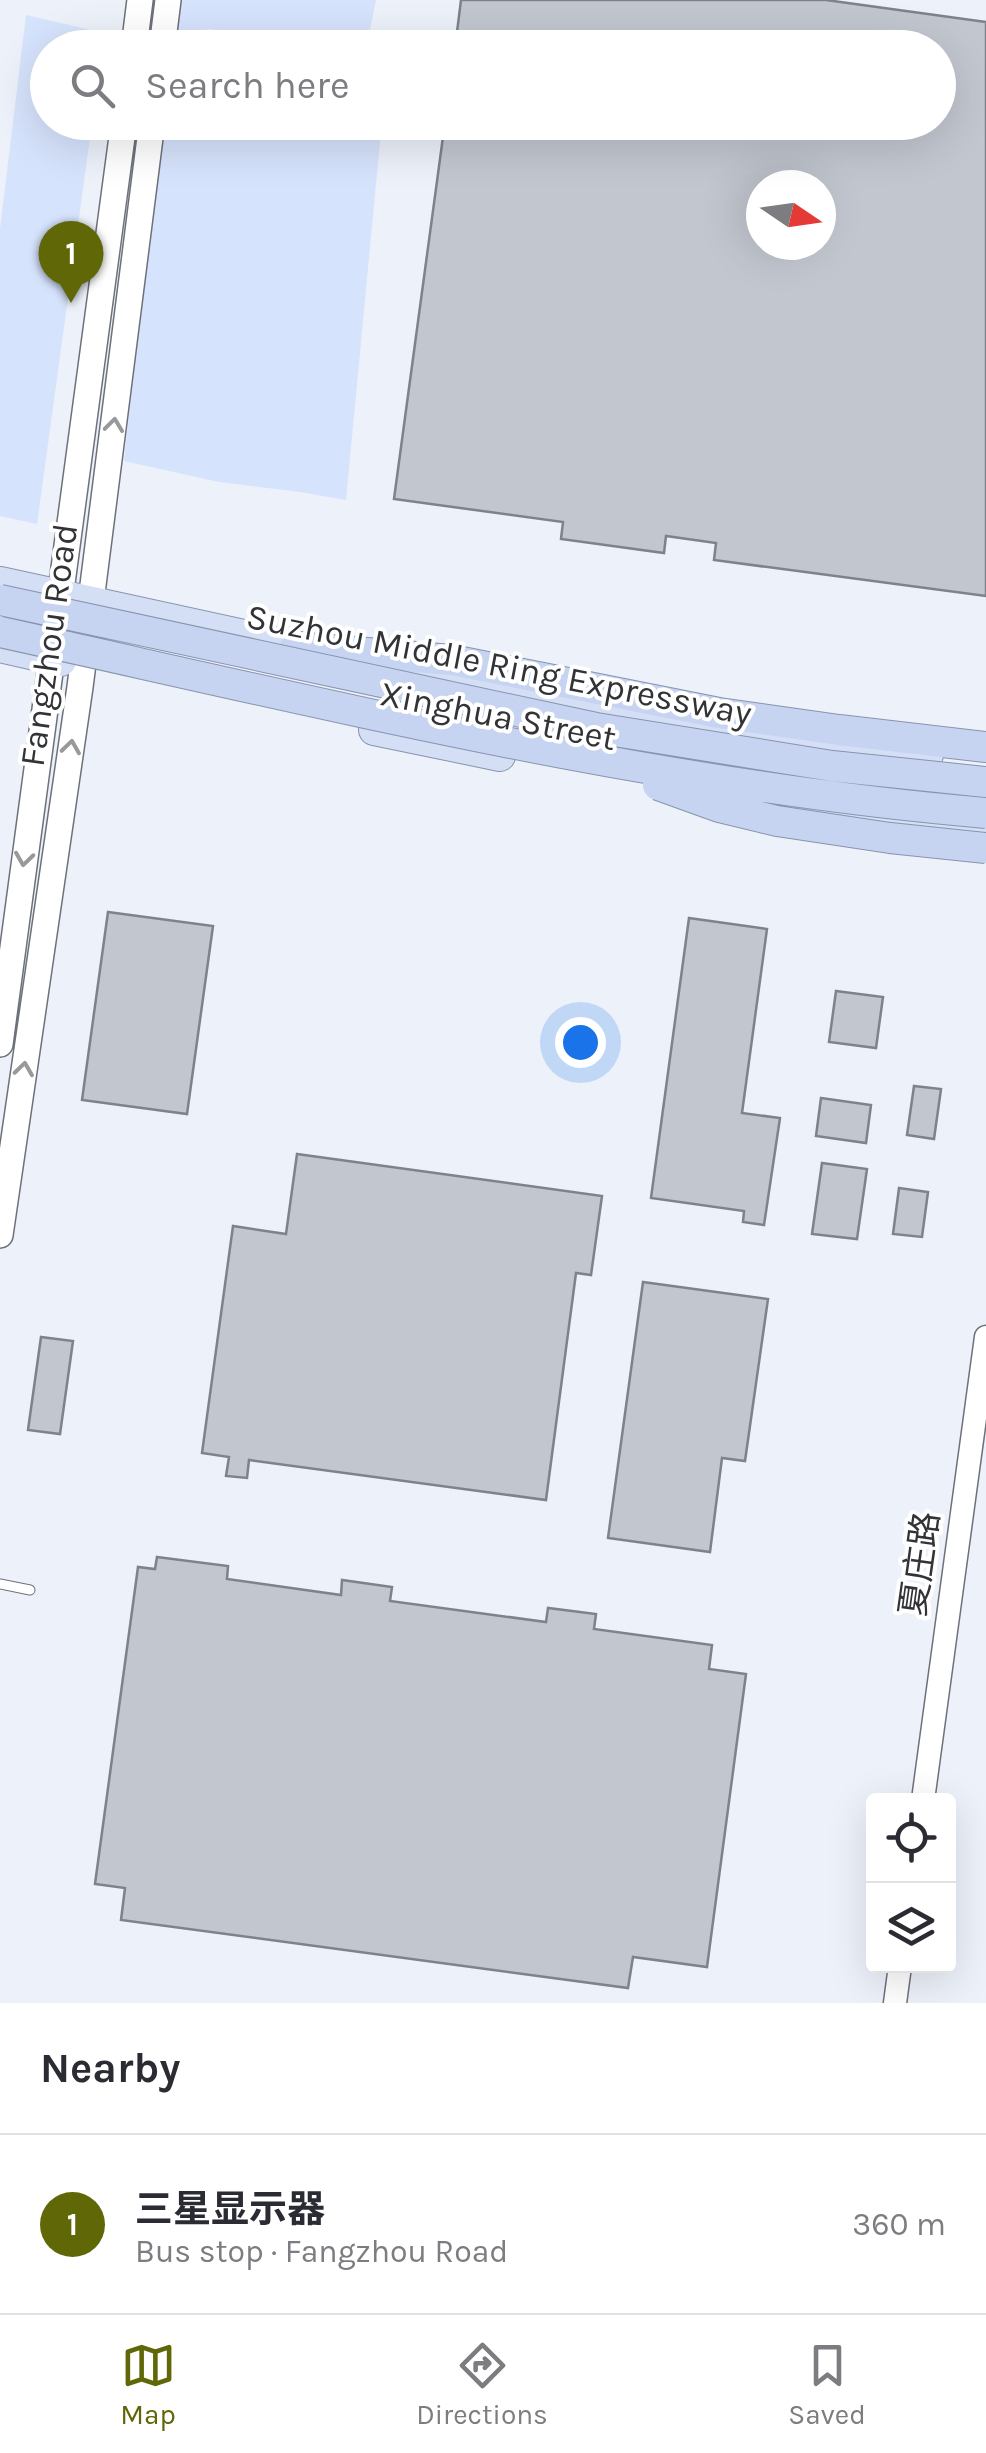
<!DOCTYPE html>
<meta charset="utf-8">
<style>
body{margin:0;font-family:Karla,"Noto Sans SC",sans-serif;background:#f2f2f3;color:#2b2b33}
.controls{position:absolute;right:30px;bottom:30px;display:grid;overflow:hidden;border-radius:10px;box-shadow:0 10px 40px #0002}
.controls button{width:90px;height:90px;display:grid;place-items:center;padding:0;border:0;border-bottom:2px solid #e1e1e2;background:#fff;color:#2b2b33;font:50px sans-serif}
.compass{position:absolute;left:746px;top:170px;width:90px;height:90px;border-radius:50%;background:#fff;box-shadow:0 10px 40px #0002;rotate:103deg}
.you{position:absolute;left:580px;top:1042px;width:35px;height:35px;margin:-25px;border:8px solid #fff;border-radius:50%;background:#1a73e8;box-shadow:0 0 0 15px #1a73e833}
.badge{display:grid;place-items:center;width:65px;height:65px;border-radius:50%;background:#5f6706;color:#fff;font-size:32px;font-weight:700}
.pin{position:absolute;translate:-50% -82px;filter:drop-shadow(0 2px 5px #0008)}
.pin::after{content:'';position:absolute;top:52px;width:35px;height:30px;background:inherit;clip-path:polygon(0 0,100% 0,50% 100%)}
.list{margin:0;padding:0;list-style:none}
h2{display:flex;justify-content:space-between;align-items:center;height:130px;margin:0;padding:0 40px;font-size:42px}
h2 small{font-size:32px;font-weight:400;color:#7c7c81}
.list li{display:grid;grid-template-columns:65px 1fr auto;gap:30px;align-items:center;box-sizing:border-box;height:180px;padding:0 40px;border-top:2px solid #e1e1e2}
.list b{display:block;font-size:38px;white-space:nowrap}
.list p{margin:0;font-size:32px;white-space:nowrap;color:#7c7c81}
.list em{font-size:32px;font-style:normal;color:#7c7c81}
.icon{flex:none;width:55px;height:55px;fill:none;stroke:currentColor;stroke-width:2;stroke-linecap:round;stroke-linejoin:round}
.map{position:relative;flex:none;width:986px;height:2003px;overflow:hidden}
.search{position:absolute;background:#fff;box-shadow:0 10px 40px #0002;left:30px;right:30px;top:30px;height:110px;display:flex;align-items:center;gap:25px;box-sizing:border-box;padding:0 35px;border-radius:55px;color:#7c7c81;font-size:38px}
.sheet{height:310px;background:#fff}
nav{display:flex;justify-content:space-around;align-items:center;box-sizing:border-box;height:140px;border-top:2px solid #e1e1e2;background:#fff;font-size:28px;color:#7c7c81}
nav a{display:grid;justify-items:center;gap:5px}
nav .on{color:#5f6706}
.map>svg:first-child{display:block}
.green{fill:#d6e3fc}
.building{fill:#c2c6cf;stroke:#7e828a;stroke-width:2.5;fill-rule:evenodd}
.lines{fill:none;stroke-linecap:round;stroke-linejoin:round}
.service-casing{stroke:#6d7179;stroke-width:11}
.tertiary-casing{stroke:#6d7179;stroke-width:25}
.secondary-casing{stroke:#6d7179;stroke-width:28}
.primary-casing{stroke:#8894ae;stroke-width:32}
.trunk-casing{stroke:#8894ae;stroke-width:32}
.service{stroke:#fff;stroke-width:9}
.tertiary{stroke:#fff;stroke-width:22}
.secondary{stroke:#fff;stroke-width:25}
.primary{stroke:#d4dff5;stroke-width:30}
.trunk{stroke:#c6d4f2;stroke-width:30}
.trunk-bridge-casing{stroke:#8894ae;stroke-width:32;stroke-linecap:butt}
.trunk-bridge{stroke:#c6d4f2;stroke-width:30}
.oneway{stroke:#98999b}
.labels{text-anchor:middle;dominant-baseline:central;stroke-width:8;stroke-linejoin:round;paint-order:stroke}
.street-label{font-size:35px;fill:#323337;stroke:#fff}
</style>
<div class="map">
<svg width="986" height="2003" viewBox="0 0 986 2003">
<rect width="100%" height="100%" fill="#ecf1fa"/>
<!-- green -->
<path class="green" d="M176,0H376L367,44L207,29L209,47L169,48Z
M26,15L104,33L102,47L48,48V122L92,123L37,524L0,516V229Z
M160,123H379L381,131L346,500L300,492L219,482L124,461Z"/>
<!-- building -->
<path class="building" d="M461,0H826L986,22V596L714,560L716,543L666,536L664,553L561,539L563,522L394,499L445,122H938V48H455ZM761,185H821V245H761Z
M108,912L213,926L187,1114L82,1100Z
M689,918L767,929L742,1113L780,1118L764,1225L743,1222L744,1211L651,1198Z
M836,991L883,997L876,1048L829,1042Z
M914,1086L941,1089L934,1139L907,1135Z
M821,1098L871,1105L866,1143L816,1136Z
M297,1154L602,1196L591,1275L576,1273L546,1500L249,1460L247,1478L226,1476L229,1457L202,1453L233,1226L286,1234Z
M822,1163L867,1169L857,1239L812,1234Z
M899,1188L928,1192L922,1237L893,1234Z
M643,1282L768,1299L745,1461L722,1458L710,1552L608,1538Z
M41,1337L73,1341L60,1434L28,1430Z
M157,1557L228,1566L227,1579L341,1595L342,1580L392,1587L390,1601L546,1622L548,1608L596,1614L594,1629L712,1645L709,1669L746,1674L707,1967L633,1957L628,1988L121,1920L125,1888L95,1884L138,1567L155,1569Z"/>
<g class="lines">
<defs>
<path id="service" d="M0,1584L30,1590"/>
<path id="tertiary" d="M923,1800L986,1337
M895,2003L900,1966"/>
<path id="secondary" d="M134,48L140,0
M162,48L168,0
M0,1044L124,122
M0,1235L80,687L152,122"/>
<path id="primary" d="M0,582L317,651
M0,647L61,661
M387,665C567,700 746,737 928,755
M374,730L500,756
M811,812L986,827"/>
<path id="trunk" d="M295,647L452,660L719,713L839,730L986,747"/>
</defs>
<!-- service casing -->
<use href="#service" class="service-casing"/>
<!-- tertiary casing -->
<use href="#tertiary" class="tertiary-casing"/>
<!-- secondary casing -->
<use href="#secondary" class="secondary-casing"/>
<!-- primary casing -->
<use href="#primary" class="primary-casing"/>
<!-- trunk casing -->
<use href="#trunk" class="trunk-casing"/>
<!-- service -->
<use href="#service" class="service"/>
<!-- tertiary -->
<use href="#tertiary" class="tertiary"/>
<!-- secondary -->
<use href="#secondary" class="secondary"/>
<!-- primary -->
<use href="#primary" class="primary"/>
<!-- trunk -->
<use href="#trunk" class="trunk"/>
<defs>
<path id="trunk-bridge" d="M0,600L596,728L832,766L986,782
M0,632C327,704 652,785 986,813
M658,785L719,807L777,821L890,838L986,848"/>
</defs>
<!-- trunk-bridge casing -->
<use href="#trunk-bridge" class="trunk-bridge-casing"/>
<!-- trunk-bridge -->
<use href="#trunk-bridge" class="trunk-bridge"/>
</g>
<!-- one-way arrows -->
<defs><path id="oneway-chevron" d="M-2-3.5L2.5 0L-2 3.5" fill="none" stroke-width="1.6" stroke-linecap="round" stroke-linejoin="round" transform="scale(2.5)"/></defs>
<g class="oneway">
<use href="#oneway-chevron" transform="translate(114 425) rotate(-83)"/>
<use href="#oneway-chevron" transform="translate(71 747) rotate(-82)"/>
<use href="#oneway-chevron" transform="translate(24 859) rotate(98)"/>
<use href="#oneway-chevron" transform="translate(24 1069) rotate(-82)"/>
</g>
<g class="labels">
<!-- street labels -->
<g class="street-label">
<text transform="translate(49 645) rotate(-82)">Fangzhou Road</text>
<text transform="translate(499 665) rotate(11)">Suzhou Middle Ring Expressway</text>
<text transform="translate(498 716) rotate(11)">Xinghua Street</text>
<text transform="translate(920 1564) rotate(-82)">夏庄路</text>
</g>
</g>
</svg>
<div class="controls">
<button><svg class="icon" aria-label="locate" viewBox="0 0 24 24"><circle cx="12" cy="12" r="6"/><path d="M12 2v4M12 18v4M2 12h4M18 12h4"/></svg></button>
<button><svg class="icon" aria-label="layers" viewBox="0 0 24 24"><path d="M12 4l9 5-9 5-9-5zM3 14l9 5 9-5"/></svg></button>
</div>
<svg class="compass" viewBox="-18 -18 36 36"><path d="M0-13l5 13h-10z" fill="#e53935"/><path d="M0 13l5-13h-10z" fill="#7c7c81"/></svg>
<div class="you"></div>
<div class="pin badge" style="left:71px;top:303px">1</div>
<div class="search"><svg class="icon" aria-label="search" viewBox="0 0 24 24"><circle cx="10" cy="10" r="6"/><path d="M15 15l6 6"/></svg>Search here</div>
</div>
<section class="sheet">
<h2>Nearby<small></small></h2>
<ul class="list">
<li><span class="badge">1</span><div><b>三星显示器</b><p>Bus stop · Fangzhou Road</p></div><em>360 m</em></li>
</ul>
</section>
<nav>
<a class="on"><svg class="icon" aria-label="map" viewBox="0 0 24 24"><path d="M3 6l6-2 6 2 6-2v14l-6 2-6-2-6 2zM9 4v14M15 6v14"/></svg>Map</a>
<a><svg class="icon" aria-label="directions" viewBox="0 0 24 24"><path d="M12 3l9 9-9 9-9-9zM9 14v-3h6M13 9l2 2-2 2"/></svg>Directions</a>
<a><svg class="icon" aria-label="saved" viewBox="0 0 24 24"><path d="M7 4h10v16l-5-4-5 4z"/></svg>Saved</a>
</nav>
